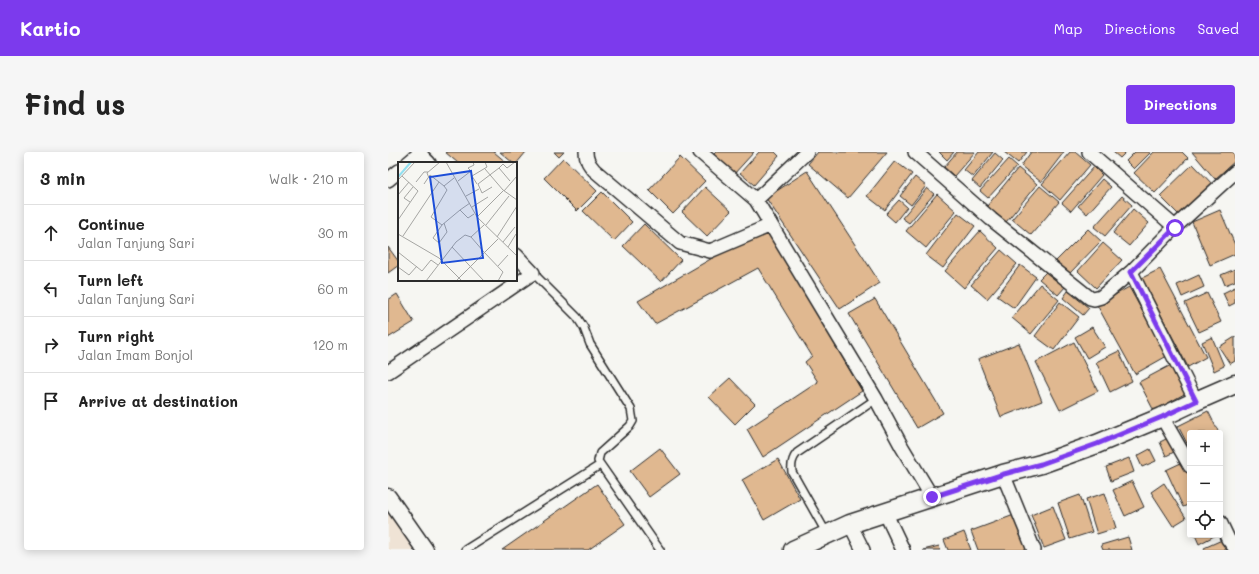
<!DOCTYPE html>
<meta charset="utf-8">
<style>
body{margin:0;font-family:Mali,sans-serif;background:#f6f6f6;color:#222}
.controls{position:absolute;right:12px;bottom:12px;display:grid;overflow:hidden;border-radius:4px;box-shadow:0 2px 10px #0003}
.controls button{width:36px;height:36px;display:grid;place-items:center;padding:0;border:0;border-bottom:1px solid #e0e0e0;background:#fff;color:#222;font:20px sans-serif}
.stop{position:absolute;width:12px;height:12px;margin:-9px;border:3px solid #7c3aed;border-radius:50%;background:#fff}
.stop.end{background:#7c3aed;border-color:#fff;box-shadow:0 1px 4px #0008}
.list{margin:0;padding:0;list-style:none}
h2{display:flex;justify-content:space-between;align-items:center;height:52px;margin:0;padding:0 16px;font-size:17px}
h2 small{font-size:13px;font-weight:400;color:#767676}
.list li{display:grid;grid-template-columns:26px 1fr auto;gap:12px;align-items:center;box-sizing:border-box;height:56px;padding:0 16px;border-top:1px solid #e0e0e0}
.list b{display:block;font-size:15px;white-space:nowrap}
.list p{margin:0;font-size:13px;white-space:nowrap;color:#767676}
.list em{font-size:13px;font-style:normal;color:#767676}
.icon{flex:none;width:22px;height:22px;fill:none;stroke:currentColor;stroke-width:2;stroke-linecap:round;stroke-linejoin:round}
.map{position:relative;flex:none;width:847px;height:398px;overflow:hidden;border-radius:4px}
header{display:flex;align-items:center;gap:24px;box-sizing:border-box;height:56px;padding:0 20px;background:#7c3aed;color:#fff}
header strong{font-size:19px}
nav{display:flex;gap:22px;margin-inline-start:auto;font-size:14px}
.intro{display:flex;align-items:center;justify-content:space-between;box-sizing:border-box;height:96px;padding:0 24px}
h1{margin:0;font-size:28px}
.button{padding:10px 18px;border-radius:4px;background:#7c3aed;color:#fff;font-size:14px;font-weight:700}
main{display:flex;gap:24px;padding:0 24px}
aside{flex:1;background:#fff;border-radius:4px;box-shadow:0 2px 10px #0003}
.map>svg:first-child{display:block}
.built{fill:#efe3d5}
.building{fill:#e0b890;stroke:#2b2b2b}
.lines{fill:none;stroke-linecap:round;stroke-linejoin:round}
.service-casing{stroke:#2b2b2b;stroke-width:10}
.minor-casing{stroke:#2b2b2b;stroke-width:16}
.tertiary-casing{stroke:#2b2b2b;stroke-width:19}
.secondary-casing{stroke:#2b2b2b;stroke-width:21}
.service{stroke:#f6f6f2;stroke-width:7}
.minor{stroke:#f6f6f2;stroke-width:13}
.tertiary{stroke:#f6f6f2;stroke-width:16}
.secondary{stroke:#f6f6f2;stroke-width:18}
.route{stroke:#7c3aed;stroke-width:5}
.inset-river{fill:none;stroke:#91dff0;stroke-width:2}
.inset-road{fill:none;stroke:#a5a5a2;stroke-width:1}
.view{fill:#1d4ed8;fill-opacity:0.15;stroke:#1d4ed8;stroke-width:2}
.inset-edge{fill:none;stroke:#2b2b2b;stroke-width:2}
</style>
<header>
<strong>Kartio</strong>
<nav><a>Map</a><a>Directions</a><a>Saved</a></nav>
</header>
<div class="intro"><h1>Find us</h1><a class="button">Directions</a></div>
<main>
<aside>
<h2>3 min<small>Walk · 210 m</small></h2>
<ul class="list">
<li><svg class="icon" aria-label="ahead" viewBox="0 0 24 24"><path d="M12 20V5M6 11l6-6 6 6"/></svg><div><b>Continue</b><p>Jalan Tanjung Sari</p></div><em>30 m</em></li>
<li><svg class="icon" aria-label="left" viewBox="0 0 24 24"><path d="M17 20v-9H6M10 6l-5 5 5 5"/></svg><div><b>Turn left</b><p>Jalan Tanjung Sari</p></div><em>60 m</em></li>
<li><svg class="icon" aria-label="right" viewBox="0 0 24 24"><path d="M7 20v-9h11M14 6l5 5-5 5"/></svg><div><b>Turn right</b><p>Jalan Imam Bonjol</p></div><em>120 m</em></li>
<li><svg class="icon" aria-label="arrive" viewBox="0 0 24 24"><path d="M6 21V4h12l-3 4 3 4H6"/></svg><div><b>Arrive at destination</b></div></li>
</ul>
</aside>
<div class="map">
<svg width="847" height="398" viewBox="0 0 847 398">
<rect width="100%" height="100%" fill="#f6f6f2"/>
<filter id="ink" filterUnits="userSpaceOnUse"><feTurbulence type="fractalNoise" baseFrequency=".025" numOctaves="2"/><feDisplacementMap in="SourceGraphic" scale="8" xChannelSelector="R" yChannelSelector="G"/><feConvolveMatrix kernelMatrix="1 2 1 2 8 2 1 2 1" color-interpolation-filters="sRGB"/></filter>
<g filter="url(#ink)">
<!-- built -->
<path class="built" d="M0,356L31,398H0Z"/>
<!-- building -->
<path class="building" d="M57,0H106L119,11H70Z
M112,0H138L128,12L125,11Z
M166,0H176L171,5Z
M328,0H366L345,23L324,4Z
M371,0H387L391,4L366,33L352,21Z
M430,0H499L460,46L420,12Z
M551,0H566L559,8Z
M569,0H587L566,24L556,15Z
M591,0H605L585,25L576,18Z
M616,0H639L630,11Z
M643,0H676L653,30L633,14Z
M682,0H687L702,13L672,48L654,32Z
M725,0H738L732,6Z
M747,0H763L746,17L738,9Z
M766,0H794L800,6L767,41L746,21Z
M804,0H846L847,9L827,27Z
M607,1L615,8L592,36L584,29Z
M292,5L317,29L285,62L261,38Z
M175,6L209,39L189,59L156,26Z
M621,7L629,14L600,46L592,39Z
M507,9L524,22L497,58L479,44Z
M805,12L827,35L795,67L772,44Z
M706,15L714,23L683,59L674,51Z
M630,16L649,32L618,70L599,54Z
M419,19L492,131L452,157L378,46Z
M527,25L538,34L523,53L512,44Z
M714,27L723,35L699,62L690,54Z
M652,34L671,50L643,83L624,67Z
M317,35L343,59L319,84L294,60Z
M539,36L546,42L521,71L514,66Z
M214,40L244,70L226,89L195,59Z
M549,42L568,59L538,96L518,79Z
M734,44L744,53L717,84L706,75Z
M511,48L519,55L507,70L498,62Z
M745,57L761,71L741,94L725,81Z
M832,58L847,93V102L822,113L804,70Z
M570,61L587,74L555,116L538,103Z
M256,72L293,108L273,130L235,94Z
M378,75L474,239L375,305L359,277L430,230L417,210L424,204L370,116L267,172L250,149Z
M700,77L713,89L681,122L668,109Z
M592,79L610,96L576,136L557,119Z
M715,91L734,108L708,136L690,119Z
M0,95L11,110V113L0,121Z
M613,98L629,112L599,147L583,133Z
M632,113L648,125L626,156L609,144Z
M772,117L818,205L800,215L754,126Z
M847,117V129L837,133L833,123Z
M660,118L678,134L670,143L651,127Z
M811,123L816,135L794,145L789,133Z
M652,132L671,148L643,182L624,166Z
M741,135L779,204L747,222L709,153Z
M847,135V151L841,154L835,141Z
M680,139L701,156L695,163L675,146Z
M819,141L833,170L811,180L797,151Z
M9,142L26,170L0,186V148Z
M487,147L555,261L529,276L461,162Z
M672,150L691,165L666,198L647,184Z
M704,175L717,195L699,206L687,185Z
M824,185L836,214L826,219L814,190Z
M847,185V209L842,212L831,195Z
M686,190L710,239L672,258L648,210Z
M631,191L654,249L613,265L590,207Z
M731,199L744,229L722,240L708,210Z
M783,213L798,241L766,259L751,230Z
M342,226L367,252L347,272L321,245Z
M820,259L831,281H802V297L790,274Z
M784,284L790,298L778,304L772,290Z
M272,296L292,322L261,345L242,319Z
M762,297L768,309L754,315L749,304Z
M741,306L746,320L723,329L718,315Z
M390,307L412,347L376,368L354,328Z
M795,310L802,324V352L795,355L778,318Z
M744,329L756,355L737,364L725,338Z
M776,331L798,366L785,374L763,340Z
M209,332L237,372L200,398H114Z
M717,341L728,376L709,382L698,347Z
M692,343L704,380L682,387L670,351Z
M665,354L678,388L656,396L643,363Z
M626,363L639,398H590L583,379Z
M576,380L583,398H560L556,388Z
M807,383H828L811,392Z
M740,385L744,398H715L713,393Z
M836,387L841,398H817L816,396Z
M551,394L552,398H535Z"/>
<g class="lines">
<defs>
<path id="service" d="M145,121L189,165L196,176L202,192L243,257L245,269L242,274L212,301L210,309L272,398
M439,382L404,320C403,312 404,307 409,301L488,247
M77,398L212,313"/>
<path id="minor" d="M30,0L41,11
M198,0C198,8 201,12 206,18L292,91L322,99L383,73
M312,0L368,48L488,247L514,295L544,345
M527,0L603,67L702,146L706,147L713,145L743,120
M701,0L787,75L743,120L808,249
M20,11L33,0
M0,28L11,19
M368,48L419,0
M787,75L847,20
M0,220L145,121L128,103
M774,265L802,314
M615,322L646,398
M497,360L515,398
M832,370L840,387L847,396
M462,372L475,398"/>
<path id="tertiary" d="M0,345L37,398"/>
<path id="secondary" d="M405,398L462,372L615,322L653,312L709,292L774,265L808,249L847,232"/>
</defs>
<!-- service casing -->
<use href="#service" class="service-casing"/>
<!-- minor casing -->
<use href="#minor" class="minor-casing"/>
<!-- tertiary casing -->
<use href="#tertiary" class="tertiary-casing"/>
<!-- secondary casing -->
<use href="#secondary" class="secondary-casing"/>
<!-- service -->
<use href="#service" class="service"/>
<!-- minor -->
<use href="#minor" class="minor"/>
<!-- tertiary -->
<use href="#tertiary" class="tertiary"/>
<!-- secondary -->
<use href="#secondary" class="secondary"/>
</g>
</g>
<g class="lines" filter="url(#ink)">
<!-- route -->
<path class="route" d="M544,345L616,322L653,312L709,292L774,265L808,249L743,120L787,76"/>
</g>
<!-- overview -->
<g transform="translate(10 10)">
<rect width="119" height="119" fill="#f6f6f2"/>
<path class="inset-river" d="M0,15L13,0"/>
<path class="inset-road" d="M48,0L79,55L119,94M101,6L105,2L109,6L117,0M87,7L105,28L119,38M31,16L29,11L42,0M0,18L17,0M60,19L73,9L70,6L76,3L75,0M18,20L26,10H30M26,22L32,13L41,20M79,22L74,14L89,5L87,0M94,25L84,31L80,22L101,6L112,19M106,29L119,14M0,33L11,20M68,34L81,27M12,40L6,36L15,25M74,45L90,35M62,48L70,56L76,52M79,55L105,29M0,58L20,29L4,14M46,61L49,70L41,81L35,76L44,63L62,48L72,41M44,63L33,55L49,28L46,24M88,63L111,34M0,72L41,96L64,119M5,74L41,20L46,24L56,16M73,75L86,90M99,75L119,44M105,80L117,65M54,85L86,119M110,85L118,72M0,90L24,109L33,98L40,103M86,90L105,110L100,119M100,104L110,93M0,105L11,113L19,104M28,119L58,80L67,73L73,75L86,63M58,119L100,77"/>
<path class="view" d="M73,9L85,96L44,101L32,15Z"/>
<rect width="119" height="119" class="inset-edge"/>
</g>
</svg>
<div class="controls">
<button>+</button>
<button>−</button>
<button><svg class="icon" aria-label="locate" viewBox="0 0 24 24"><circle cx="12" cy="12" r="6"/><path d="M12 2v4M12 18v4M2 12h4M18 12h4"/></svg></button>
</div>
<div class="stop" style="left:787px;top:76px"></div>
<div class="stop end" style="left:544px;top:345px"></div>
</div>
</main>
